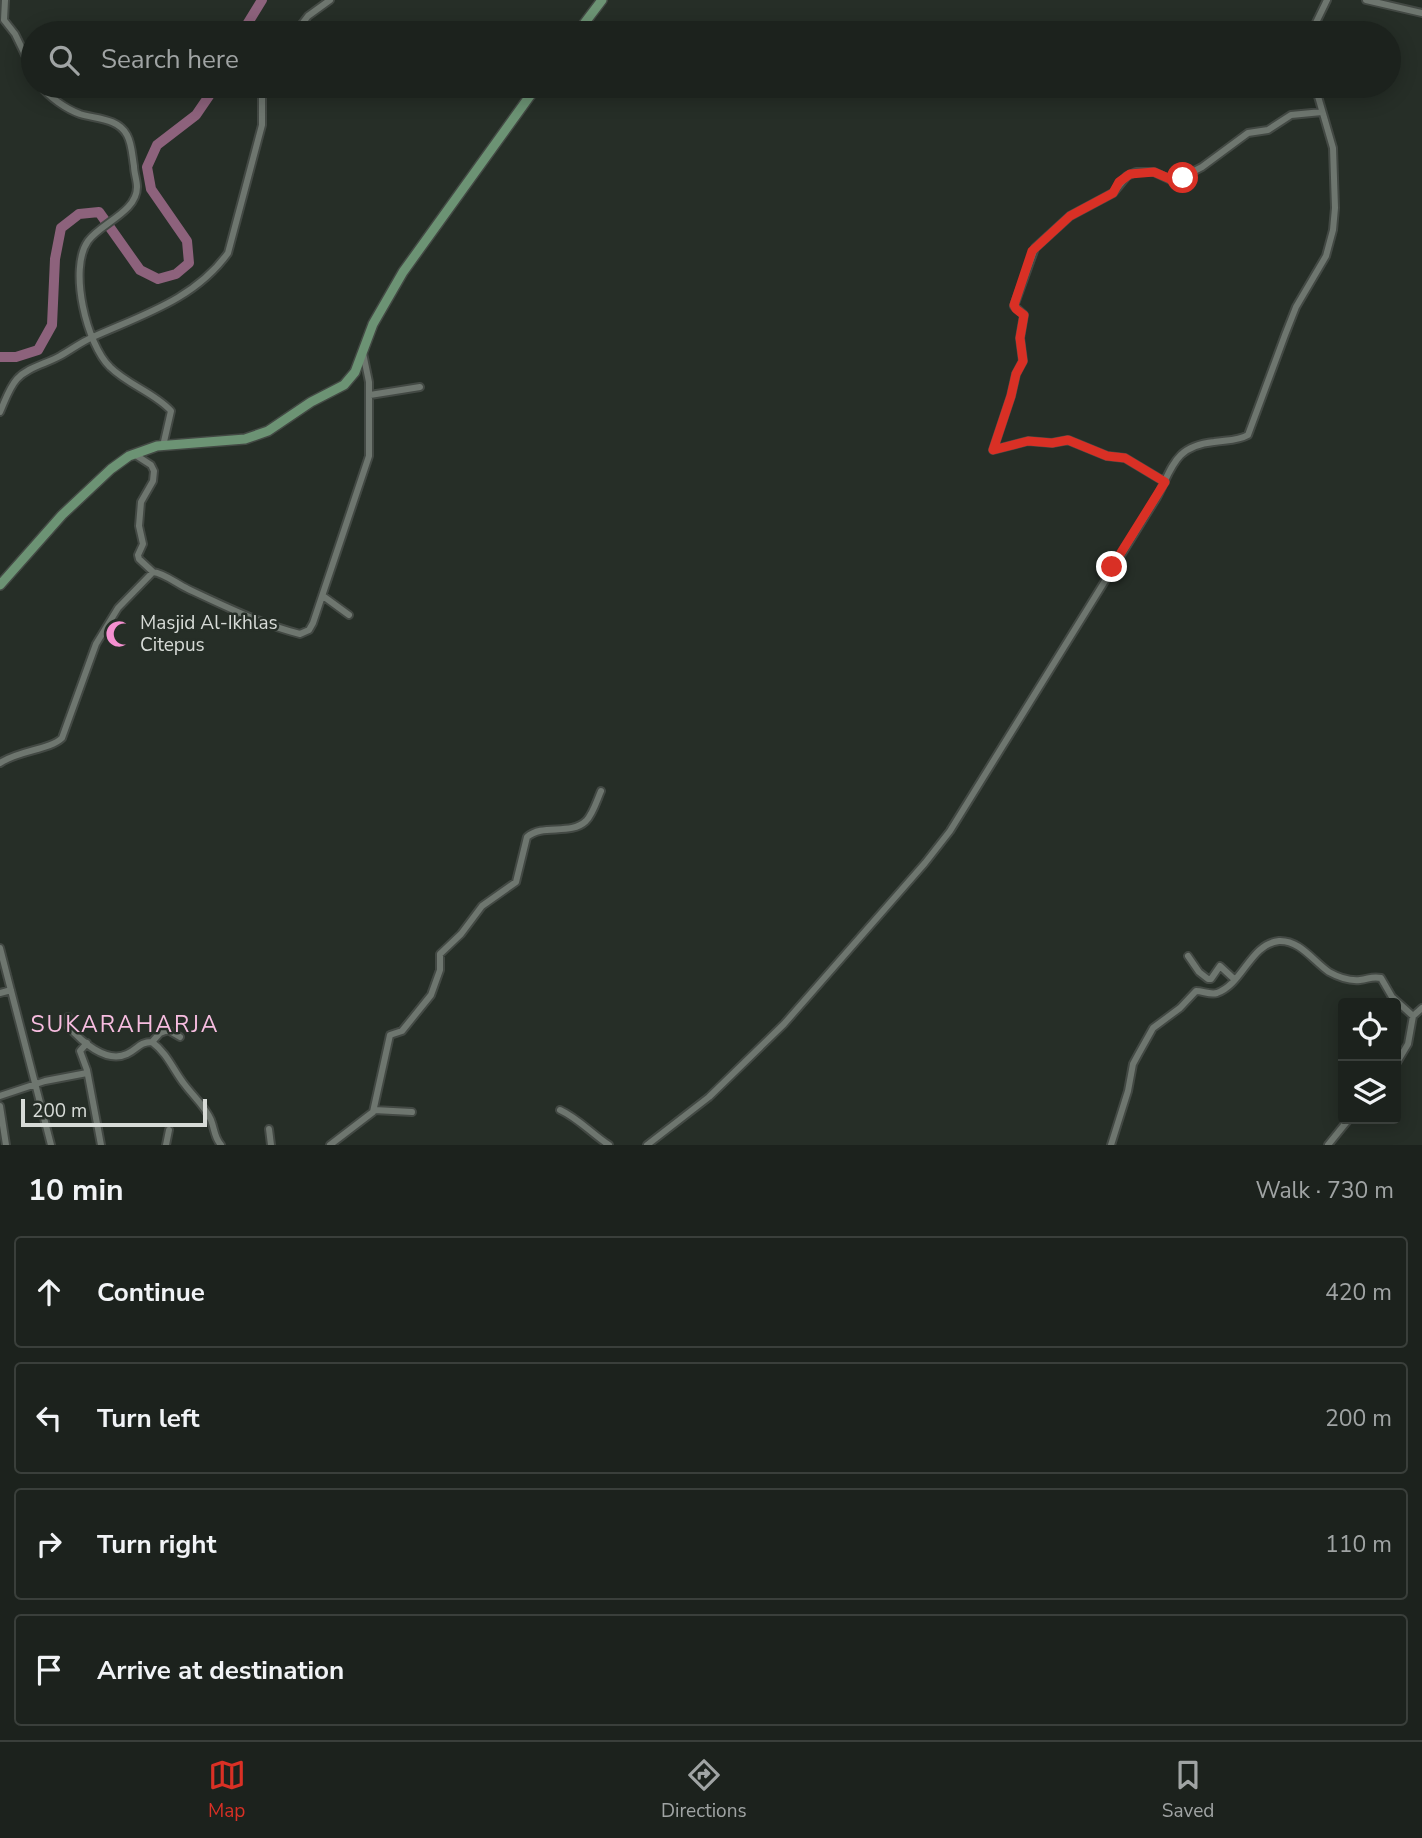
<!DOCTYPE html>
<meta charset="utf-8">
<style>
body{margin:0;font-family:"Nunito Sans",sans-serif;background:#252a26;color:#f1f3f6}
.controls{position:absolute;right:21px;bottom:21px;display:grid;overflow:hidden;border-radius:7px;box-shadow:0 4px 18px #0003}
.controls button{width:63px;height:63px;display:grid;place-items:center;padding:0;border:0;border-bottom:2px solid #3a3f3b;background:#1c221d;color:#f1f3f6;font:35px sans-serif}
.scale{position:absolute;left:21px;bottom:18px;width:186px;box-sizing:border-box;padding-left:7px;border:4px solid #d7dbd7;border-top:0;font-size:19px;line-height:24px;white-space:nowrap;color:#d7dbd7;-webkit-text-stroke:5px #262e27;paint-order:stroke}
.stop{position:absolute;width:21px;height:21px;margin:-16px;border:5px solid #d93025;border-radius:50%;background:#fff}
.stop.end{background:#d93025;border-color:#fff;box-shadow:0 2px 7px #0008}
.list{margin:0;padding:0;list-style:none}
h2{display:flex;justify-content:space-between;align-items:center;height:91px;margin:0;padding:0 28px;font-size:30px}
h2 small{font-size:23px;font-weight:400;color:#a0a4a4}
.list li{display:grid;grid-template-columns:46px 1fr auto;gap:21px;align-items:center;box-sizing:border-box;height:112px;margin:0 14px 14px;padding:0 14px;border:2px solid #3a3f3b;border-radius:7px}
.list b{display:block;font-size:26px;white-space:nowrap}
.list em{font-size:23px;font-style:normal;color:#a0a4a4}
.icon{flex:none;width:38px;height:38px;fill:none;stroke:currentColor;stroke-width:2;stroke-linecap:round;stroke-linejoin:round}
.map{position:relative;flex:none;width:1422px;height:1145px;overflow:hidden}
.search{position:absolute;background:#1c221d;box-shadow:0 4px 18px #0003;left:21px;right:21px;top:21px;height:77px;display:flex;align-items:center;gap:18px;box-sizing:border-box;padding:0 24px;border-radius:38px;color:#a0a4a4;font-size:26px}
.sheet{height:595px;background:#1c221d}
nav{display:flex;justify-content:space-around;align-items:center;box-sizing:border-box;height:98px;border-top:2px solid #3a3f3b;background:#1c221d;font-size:19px;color:#a0a4a4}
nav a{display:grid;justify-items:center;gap:4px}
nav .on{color:#d93025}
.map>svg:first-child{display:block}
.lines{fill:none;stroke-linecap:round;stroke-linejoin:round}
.river{stroke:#8d627c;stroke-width:10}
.street-casing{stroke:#434944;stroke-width:10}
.secondary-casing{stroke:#434944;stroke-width:12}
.street{stroke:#6e766f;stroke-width:6}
.secondary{stroke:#6c9374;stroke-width:9}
.route{stroke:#d93025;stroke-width:9}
.labels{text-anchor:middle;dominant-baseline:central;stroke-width:5;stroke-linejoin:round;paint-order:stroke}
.poi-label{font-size:19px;fill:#d7dbd7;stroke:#262e27;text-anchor:start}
.quarter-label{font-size:23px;letter-spacing:2px;fill:#f7bde0;stroke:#262e27}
</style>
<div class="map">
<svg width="1422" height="1145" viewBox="0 0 1422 1145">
<rect width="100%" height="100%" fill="#262e27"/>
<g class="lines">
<!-- river -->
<path class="river" d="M212,33L218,27L246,26L262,0
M0,357H16L38,350L52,325L55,259L61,228L79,214L99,212L140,270L158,279L176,274L189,263L187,241L151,189L147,167L157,145L196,115L209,96L207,86"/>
<defs>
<path id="street" d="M5,0L4,20L15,34L33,71
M1366,0L1422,13
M295,33L308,16L330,0
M1311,33L1327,0
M41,86C49,97 66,109 80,114C96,119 118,118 127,135C132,144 132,155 134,166C134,173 137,180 137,187C137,212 101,223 88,241C68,269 87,345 110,367C128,385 155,393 171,411L163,446
M370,395L420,387
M0,412C5,401 9,388 17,379C28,367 46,364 60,356C71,350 81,342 93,337C142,315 195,299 228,253L262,125V86
M134,454L151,465L154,471L153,481L141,502L139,526L143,544L138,555L139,559L153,572
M1165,482L1125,458L1107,456L1068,440L1052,443L1028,441L993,450L1011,396L1016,374L1023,361L1020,338L1024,315L1014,306L1035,248L1070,216L1113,193L1127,176L1136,172H1154L1171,180H1177L1202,167L1248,133L1268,130L1291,115L1322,112
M323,596L349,615
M0,763C19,750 50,750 62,738L96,644L118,608L153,572C164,573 177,584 188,589C224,606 261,624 300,634L309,630L313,623L369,456V382L363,353
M0,948L51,1145
M1188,956L1199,972L1208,979H1211L1220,966L1234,979
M0,993L11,990
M68,1017V1026C81,1041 106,1064 127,1054C138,1049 139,1042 152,1042C168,1054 173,1070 185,1085C194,1097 205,1106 211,1120C215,1130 214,1137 221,1145
M152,1042L160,1033L168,1030L180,1037
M87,1043L80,1051L87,1070L101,1145
M1396,1064L1408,1044L1413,1016
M0,1096L45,1081L87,1073
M0,1106L6,1145
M374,1110L412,1112
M560,1110C578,1118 592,1134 609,1145
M269,1129L271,1145
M166,1145L169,1130
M330,1145L373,1112L390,1035L402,1031L431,995L440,970V954L461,934L482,906L516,882L527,837C543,823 570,836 586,821C593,814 597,800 601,791
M647,1145L709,1097L784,1024L925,863L950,831L1157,497C1173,466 1175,446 1214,442C1226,440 1238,441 1248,435L1285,335L1296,307L1326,256L1333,230L1335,208L1333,148L1315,86
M1111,1145L1128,1091L1133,1064L1139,1053L1153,1028L1180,1008L1196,991C1203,991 1210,995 1217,993C1243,984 1250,944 1279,941C1300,940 1313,961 1329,972C1338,977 1350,981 1360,980C1369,979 1372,976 1381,978L1392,997L1413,1016L1422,1008
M1328,1145L1349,1119"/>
<path id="secondary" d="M577,33L602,0
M0,585L62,515L111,469L129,456L157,446L245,439L268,431L311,402L344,385L355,372L373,324L403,272L537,86"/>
</defs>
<!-- street casing -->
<use href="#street" class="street-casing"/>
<!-- secondary casing -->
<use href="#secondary" class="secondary-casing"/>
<!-- street -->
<use href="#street" class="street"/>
<!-- secondary -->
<use href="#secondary" class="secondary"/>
</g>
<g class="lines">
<!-- route -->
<path class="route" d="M1112,567L1165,482L1125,458L1107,456L1068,440L1052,443L1028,441L993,450L1011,396L1016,374L1023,361L1020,338L1024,315L1016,309L1014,305L1032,251L1070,216L1113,193L1119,182L1130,174L1154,172L1175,181L1183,178"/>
</g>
<!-- icons -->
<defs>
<symbol id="mosque-bare" viewBox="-9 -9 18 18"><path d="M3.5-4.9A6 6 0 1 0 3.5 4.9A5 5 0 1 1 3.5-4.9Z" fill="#f590d1" stroke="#262e27" stroke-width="2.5" paint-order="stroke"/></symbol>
</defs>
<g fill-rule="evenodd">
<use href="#mosque-bare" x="100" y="615" width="38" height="38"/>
</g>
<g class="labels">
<!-- poi labels -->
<g class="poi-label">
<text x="140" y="623">Masjid Al-Ikhlas<tspan x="140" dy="22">Citepus</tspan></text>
</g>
<!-- quarter labels -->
<g class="quarter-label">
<text x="125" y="1024">SUKARAHARJA</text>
</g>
</g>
</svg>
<div class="controls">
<button><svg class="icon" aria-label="locate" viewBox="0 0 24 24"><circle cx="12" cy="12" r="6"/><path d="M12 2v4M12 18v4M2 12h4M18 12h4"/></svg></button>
<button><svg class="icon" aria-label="layers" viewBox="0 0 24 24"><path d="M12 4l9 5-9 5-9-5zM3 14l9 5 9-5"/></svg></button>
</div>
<div class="scale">200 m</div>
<div class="stop" style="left:1183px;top:178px"></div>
<div class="stop end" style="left:1112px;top:567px"></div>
<div class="search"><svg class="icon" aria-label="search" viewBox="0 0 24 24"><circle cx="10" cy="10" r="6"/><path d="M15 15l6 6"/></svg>Search here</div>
</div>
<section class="sheet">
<h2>10 min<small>Walk · 730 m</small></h2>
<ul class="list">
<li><svg class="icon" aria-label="ahead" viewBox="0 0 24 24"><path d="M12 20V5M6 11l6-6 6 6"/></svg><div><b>Continue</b></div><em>420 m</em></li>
<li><svg class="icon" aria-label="left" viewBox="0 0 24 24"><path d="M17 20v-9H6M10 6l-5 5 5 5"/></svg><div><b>Turn left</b></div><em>200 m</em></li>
<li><svg class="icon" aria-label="right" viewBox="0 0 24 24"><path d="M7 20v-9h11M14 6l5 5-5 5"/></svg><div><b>Turn right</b></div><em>110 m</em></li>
<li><svg class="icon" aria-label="arrive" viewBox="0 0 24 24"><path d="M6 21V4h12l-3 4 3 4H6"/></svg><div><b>Arrive at destination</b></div></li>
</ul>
</section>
<nav>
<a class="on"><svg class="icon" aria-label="map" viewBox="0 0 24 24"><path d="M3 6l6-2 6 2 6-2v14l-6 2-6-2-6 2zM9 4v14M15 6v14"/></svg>Map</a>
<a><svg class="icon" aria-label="directions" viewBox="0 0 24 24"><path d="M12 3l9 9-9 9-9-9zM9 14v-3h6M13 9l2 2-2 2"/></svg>Directions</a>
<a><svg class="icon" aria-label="saved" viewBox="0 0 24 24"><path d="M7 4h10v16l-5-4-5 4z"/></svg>Saved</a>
</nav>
